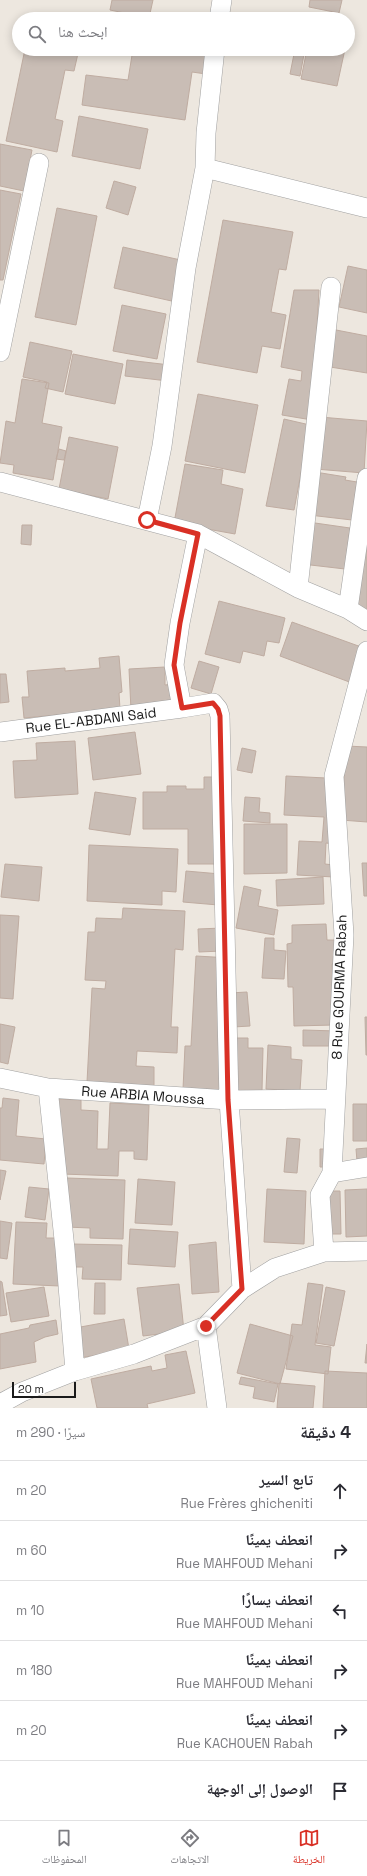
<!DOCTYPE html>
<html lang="ar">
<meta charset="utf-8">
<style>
body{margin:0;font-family:"Space Grotesk","Noto Naskh Arabic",sans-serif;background:#f2f2f3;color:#2b2b33;direction:rtl}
.scale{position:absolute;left:12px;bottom:10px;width:64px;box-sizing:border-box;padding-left:4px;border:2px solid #1a1a1a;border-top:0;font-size:11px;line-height:14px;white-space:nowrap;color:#1a1a1a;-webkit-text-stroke:3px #fff;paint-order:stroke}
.stop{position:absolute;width:12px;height:12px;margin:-9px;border:3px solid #d93025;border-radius:50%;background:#fff}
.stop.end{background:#d93025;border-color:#fff;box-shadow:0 1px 4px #0008}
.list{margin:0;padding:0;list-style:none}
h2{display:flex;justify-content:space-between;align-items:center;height:52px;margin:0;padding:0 16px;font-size:17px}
h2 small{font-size:13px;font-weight:400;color:#7c7c81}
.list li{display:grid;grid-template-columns:26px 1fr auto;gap:12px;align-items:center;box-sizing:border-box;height:60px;padding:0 16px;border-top:1px solid #e1e1e2}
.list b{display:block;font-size:15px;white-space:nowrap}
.list p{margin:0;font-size:13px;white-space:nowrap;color:#7c7c81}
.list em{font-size:13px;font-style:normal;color:#7c7c81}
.icon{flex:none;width:22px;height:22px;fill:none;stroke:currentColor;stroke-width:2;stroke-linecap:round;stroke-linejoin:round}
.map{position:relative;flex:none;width:367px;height:1408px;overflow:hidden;direction:ltr}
.search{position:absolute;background:#fff;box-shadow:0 2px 10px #0003;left:12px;right:12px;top:12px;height:44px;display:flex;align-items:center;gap:10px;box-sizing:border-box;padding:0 14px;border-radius:22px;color:#7c7c81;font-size:15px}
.sheet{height:412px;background:#fff}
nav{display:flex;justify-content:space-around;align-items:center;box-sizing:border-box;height:56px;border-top:1px solid #e1e1e2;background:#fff;font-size:11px;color:#7c7c81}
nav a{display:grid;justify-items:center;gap:2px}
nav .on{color:#d93025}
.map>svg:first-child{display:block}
.building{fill:#c9bdb5;stroke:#bfaca1}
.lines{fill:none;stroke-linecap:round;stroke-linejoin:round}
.minor-casing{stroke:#a1a1a1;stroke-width:20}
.minor{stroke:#fff;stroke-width:19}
.route{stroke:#d93025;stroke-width:5}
.labels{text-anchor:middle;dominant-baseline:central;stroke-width:3;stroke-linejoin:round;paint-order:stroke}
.street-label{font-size:14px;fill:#1a1a1a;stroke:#fff}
</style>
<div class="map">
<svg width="367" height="1408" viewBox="0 0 367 1408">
<rect width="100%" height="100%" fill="#ede7df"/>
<!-- building -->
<path class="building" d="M112,0H153L149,18L110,10Z
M310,0H342L339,13L309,7Z
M32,15L52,19H31Z
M25,49H79L74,71L65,70L55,119L63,121L57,152L6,141Z
M133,49H210L206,74L192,72L185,120L82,105L86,75L128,80Z
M295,49H305L300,76L290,74Z
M307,49H345L337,86L301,79Z
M79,116L148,129L140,169L72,156Z
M0,144L32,150L24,191L0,186Z
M114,181L136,187L128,215L106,208Z
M0,190L21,194L3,280H0Z
M57,208L97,216L76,325L35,317Z
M223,220L293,232L286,270L279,269L271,312L286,315L280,349L262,346L257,373L197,362Z
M123,247L185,261L176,302L114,288Z
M348,266L367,270V313L339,307Z
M294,290H319L312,420L282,415L289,379L301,381L302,371L281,367Z
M122,305L166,314L157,359L113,351Z
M331,329L367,336V373L324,366Z
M30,342L72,351L63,392L45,388L47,382L23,377Z
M73,354L123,364L115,404L65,394Z
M127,360L170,365L168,381L125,376Z
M22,379L49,383L42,423L62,427L53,480L13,473L14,465L0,463L6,421L15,423Z
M198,394L258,405L245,473L185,461Z
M320,417L367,421L364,473L315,469Z
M284,419L310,425L294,510L266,506Z
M69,437L118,447L108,499L59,489Z
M59,449L66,451L64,460L56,459Z
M185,464L223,470L221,484L243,489L235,534L174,523Z
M315,472L346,477L345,480L357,482L352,520L309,515Z
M308,522L350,528L345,569L302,564Z
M22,525H32L31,545L21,544Z
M367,542V613L354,610Z
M219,601L285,618L279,643L267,641L264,656L243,651L240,663L205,654Z
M292,622L364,648L352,683L280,656Z
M119,656L122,692L119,693L120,709L24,718L22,697H29L27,671L65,668V671L100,668L99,658Z
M199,661L219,667L211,694L191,688Z
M165,667V685L174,684L175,708L131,710L129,669Z
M0,674H6L9,702L0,703Z
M135,732L141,774L93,780L88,738Z
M75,741L78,794L15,798L13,761L37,760L36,743Z
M346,746L367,747V822L341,820Z
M242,748L256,751L252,773L237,770Z
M286,776L326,778L334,844L326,843L325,864L334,865V877L297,875L299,841L322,842L324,817L284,815Z
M204,777H223L222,864H188V829H143V792H167V786H186V789H204Z
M95,792L136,798L130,835L89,829Z
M245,797L260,798L259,812L270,813V823L243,821Z
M244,824H287V873L244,874Z
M89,845L178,849L176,892L162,891V905L87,901Z
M362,863H367V896H364Z
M5,864L42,867L39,901L1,897Z
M186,871L232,875L230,906L183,902Z
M323,877L324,904L277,906L276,880Z
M244,886L261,890L258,906L278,910L274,935L236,928Z
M123,908L185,911L183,950L175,949L171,1027H178L177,1053L137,1051L136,1066L154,1067V1086L87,1082L92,988L105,989L106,981L85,980L88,932H95L96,918L122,919Z
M0,915L19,916L13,999L0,998Z
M326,924L327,940H337L338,964H332L334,1025L294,1026L293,987H288L287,944L292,943V925Z
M222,928V951L199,952L198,929Z
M265,938H274V950L286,951L284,979L262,978Z
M196,956L231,958L224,1091L183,1089L185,1046H191Z
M247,992L250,1026L233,1027L230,993Z
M365,1017H367V1055H366Z
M0,1024L15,1027L8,1064L0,1062Z
M303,1030L337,1031V1046H303Z
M229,1038H248V1048H263L262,1091H229Z
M268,1045L291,1047V1059L302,1060L300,1091L266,1089Z
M3,1098L19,1100L16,1136L46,1139L44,1164L0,1160V1108H2Z
M58,1099L81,1100V1110L98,1111L97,1149H108L110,1103L149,1105L147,1160L134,1159V1151H119L118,1176L62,1174Z
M353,1104H367V1141H353Z
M287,1138L300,1139L297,1173L284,1172Z
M367,1148V1173H358L356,1149Z
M320,1149H328V1167H320Z
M0,1170L6,1171L0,1200Z
M67,1178L125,1180L123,1239L90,1238V1228L66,1227Z
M138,1179L175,1182L172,1225L135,1223Z
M29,1187L49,1189L45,1220L25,1217Z
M267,1189L306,1191L304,1244L264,1242Z
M367,1189V1236L346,1237L345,1190Z
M329,1191H340L341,1234H330Z
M0,1221L12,1223L7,1259L0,1258Z
M16,1222L47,1223L46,1238H57L56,1258H61L60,1286L13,1284Z
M130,1229L178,1232L175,1267L128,1264Z
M216,1242L219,1292L192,1294L189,1245Z
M72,1244L122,1245L121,1280L82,1279L83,1267H71Z
M0,1281L2,1282L7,1315L0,1316Z
M95,1283H105V1314H94Z
M308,1283L323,1285L315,1345L331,1347L328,1374L286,1369L292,1324L302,1325Z
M179,1284L184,1331L143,1336L137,1288Z
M44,1287L49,1316L11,1322L6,1293Z
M326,1287L345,1291L334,1346L316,1343Z
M124,1319L129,1349L80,1358L75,1328Z
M56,1320L58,1334L45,1337L34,1342L36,1362L0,1369V1334L29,1328L30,1325Z
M250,1324L293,1336L280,1384L237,1373Z
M367,1344V1363H365Z
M186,1351L195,1393L147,1404L148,1408H97L91,1379L151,1366L152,1371L167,1368L165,1355Z
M325,1371L367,1373V1408H323Z
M241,1377L278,1384L274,1402L253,1398L255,1387L239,1384Z
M279,1383L315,1386L313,1408H277Z"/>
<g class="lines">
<defs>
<path id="minor" d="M219,19L222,0
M205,168L367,208
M0,352L39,163
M0,482L198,534L298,588L348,609L367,621
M147,520L162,446L186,268L205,168L206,133L215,49
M198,534L180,623L174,665L182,708L213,703L218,709L220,716L229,1100L242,1289
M298,588L331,287
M348,609L367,478
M0,732L182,708
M0,1078L48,1088L229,1100L335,1099
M48,1088L65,1249L75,1371
M332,1173L367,1167
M324,1252L320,1195L332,1173L344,935L334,776L367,651
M206,1326L217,1408
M0,1404L22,1392L75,1371L134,1354L206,1326L242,1289L275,1268L324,1252L367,1251"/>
</defs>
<!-- minor casing -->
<use href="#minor" class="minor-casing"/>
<!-- minor -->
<use href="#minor" class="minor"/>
</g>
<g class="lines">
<!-- route -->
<path class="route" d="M147,520L198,534L180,623L174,665L182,708L213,703L218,709L220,716L228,1100L242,1289L206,1326"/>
</g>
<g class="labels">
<!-- street labels -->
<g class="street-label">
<text transform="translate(91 720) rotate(-7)">Rue EL-ABDANI Said</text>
<text transform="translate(339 987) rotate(-88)">8 Rue GOURMA Rabah</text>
<text transform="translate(143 1095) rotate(4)">Rue ARBIA Moussa</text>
</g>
</g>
</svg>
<div class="scale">20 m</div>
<div class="stop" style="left:147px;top:520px"></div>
<div class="stop end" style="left:206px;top:1326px"></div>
<div class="search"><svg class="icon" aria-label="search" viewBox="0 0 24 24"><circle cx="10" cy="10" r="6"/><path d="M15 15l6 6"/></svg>ابحث هنا</div>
</div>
<section class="sheet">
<h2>4 دقيقة<small>سيرًا · 290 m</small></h2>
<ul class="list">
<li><svg class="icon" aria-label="ahead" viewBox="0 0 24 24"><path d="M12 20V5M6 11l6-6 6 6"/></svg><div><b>تابع السير</b><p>Rue Frères ghicheniti</p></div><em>20 m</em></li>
<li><svg class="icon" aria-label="right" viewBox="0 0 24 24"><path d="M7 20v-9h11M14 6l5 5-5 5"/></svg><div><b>انعطف يمينًا</b><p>Rue MAHFOUD Mehani</p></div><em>60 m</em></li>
<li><svg class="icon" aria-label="left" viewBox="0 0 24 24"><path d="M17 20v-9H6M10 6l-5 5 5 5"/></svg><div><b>انعطف يسارًا</b><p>Rue MAHFOUD Mehani</p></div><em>10 m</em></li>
<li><svg class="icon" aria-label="right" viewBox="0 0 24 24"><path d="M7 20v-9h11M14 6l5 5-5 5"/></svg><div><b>انعطف يمينًا</b><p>Rue MAHFOUD Mehani</p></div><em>180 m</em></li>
<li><svg class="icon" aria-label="right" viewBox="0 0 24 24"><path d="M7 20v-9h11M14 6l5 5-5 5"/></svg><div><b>انعطف يمينًا</b><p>Rue KACHOUEN Rabah</p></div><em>20 m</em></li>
<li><svg class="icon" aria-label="arrive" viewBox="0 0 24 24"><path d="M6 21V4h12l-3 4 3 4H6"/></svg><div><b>الوصول إلى الوجهة</b></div></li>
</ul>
</section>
<nav>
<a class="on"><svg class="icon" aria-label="map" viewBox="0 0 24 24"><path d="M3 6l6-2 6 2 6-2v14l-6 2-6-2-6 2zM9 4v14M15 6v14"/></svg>الخريطة</a>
<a><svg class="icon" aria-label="directions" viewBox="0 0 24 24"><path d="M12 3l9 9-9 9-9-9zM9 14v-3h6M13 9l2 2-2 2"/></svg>الاتجاهات</a>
<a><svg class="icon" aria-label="saved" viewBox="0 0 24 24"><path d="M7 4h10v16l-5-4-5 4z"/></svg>المحفوظات</a>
</nav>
